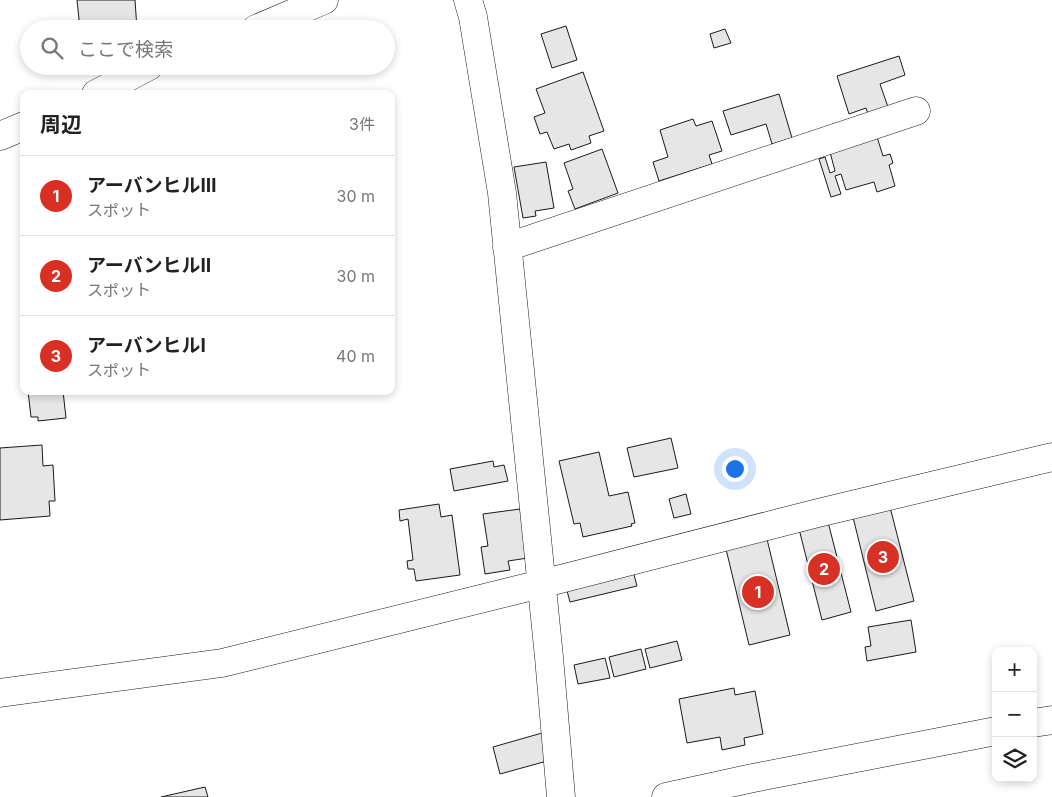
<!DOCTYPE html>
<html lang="ja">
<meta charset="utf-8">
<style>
body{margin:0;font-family:Inter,"Noto Sans JP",sans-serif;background:#f6f6f6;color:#222}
.controls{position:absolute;right:15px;bottom:15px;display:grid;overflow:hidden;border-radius:10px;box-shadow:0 2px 8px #0003}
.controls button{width:45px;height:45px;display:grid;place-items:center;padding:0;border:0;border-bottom:1px solid #e0e0e0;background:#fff;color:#222;font:25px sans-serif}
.you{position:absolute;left:734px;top:468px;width:18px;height:18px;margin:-12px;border:4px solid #fff;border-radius:50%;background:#1a73e8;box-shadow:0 0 0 8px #1a73e833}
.badge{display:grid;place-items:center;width:32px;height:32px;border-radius:50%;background:#d93025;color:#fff;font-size:16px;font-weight:700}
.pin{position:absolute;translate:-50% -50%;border:2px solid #fff;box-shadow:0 1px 5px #0006}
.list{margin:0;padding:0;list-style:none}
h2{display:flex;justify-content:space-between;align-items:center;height:65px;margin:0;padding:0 20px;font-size:21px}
h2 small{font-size:16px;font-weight:400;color:#767676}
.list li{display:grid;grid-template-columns:32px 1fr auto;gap:15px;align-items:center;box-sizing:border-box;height:80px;padding:0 20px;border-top:1px solid #e0e0e0}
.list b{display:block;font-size:19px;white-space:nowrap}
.list p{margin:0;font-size:16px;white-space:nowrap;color:#767676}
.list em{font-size:16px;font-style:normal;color:#767676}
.icon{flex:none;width:28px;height:28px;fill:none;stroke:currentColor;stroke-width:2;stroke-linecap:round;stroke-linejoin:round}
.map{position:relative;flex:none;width:1052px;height:797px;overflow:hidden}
.search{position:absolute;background:#fff;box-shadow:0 2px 8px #0003;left:20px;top:20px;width:375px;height:55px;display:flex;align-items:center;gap:12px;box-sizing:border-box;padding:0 18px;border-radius:28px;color:#767676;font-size:19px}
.panel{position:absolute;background:#fff;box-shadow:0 2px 8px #0003;left:20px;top:90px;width:375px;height:305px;border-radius:10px}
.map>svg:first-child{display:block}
.building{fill:#e6e6e6;stroke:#1a1a1a}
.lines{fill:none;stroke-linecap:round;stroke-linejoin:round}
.minor-casing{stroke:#1a1a1a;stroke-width:29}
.minor{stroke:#fff;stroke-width:28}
</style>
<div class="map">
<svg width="1052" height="797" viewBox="0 0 1052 797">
<rect width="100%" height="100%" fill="#fff"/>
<!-- building -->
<path class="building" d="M77,0H135L137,29H80Z
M566,26L577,60L552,68L541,34Z
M725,29L731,43L714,48L710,34Z
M899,56L905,75L880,84L888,107L868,114L866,108L849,114L837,76Z
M583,72L604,131L589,136L591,143L571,150L569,144L554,149L547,132L540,134L534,117L545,113L536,89Z
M779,94L792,138L772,144L766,124L731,135L723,111Z
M693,119L696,126L712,121L722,151L709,155L712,164L659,181L653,162L668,157L660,130Z
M877,137L883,156L890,154L893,163L889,165L895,186L877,192L874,182L846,190L841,174L835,176L841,194L831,197L819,159L825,157L830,173L835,171L830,152Z
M602,149L618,193L575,209L568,191L573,189L564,163Z
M546,162L554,208L535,211L536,216L523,218L514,167Z
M28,391H63L66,418L38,421V417H31Z
M671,438L678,468L634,477L627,448Z
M42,445L43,466L53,465L55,501H49L50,516L0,520V448Z
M599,452L609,496L628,492L635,523L631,524L632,526L583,537L580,523L574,524L559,461Z
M493,461L494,467L504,465L508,481L454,491L450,469Z
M686,494L691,514L674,518L669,499Z
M889,503L914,601L876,611L852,513Z
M439,504L441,517L452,515L460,575L416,581L414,569H408L407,561L413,560L408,519L400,521L399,510Z
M520,509L528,558L508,561L510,570L485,574L481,547L488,546L483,514Z
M827,518L851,612L822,620L798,525Z
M767,539L790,635L749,645L726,549Z
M632,567L637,586L570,602L565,583Z
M911,620L916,652L867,661L865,647L871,646L868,627Z
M677,641L682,660L650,668L645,649Z
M641,649L646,669L614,677L609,657Z
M605,658L610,678L578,684L574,665Z
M734,688L735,695L755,691L763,734L744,738L745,745L722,750L720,737L687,743L679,699Z
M542,733L546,746L543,747L547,761L500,774L493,747Z
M205,787L208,797H161Z"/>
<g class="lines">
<defs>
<path id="minor" d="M468,0L473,17L502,193L549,657L561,797
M256,29L324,0
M96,94L149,66
M0,136L24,126
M507,247L916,111
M0,693L222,663L541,584L818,513L1052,457
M1033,723L1052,720
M666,797L753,778L996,731"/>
</defs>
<!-- minor casing -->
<use href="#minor" class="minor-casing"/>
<!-- minor -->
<use href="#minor" class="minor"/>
</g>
</svg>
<div class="controls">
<button>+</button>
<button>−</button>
<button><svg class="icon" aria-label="layers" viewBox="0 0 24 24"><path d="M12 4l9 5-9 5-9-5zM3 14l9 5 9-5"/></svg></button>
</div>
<div class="you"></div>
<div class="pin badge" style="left:758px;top:592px">1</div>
<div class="pin badge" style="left:824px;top:569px">2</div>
<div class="pin badge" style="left:883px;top:557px">3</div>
<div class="search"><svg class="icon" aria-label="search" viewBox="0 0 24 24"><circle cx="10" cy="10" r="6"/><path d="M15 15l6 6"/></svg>ここで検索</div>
<section class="panel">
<h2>周辺<small>3件</small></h2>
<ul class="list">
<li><span class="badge">1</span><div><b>アーバンヒルⅢ</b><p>スポット</p></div><em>30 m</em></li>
<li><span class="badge">2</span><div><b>アーバンヒルⅡ</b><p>スポット</p></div><em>30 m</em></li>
<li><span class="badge">3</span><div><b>アーバンヒルⅠ</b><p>スポット</p></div><em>40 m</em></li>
</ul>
</section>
</div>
